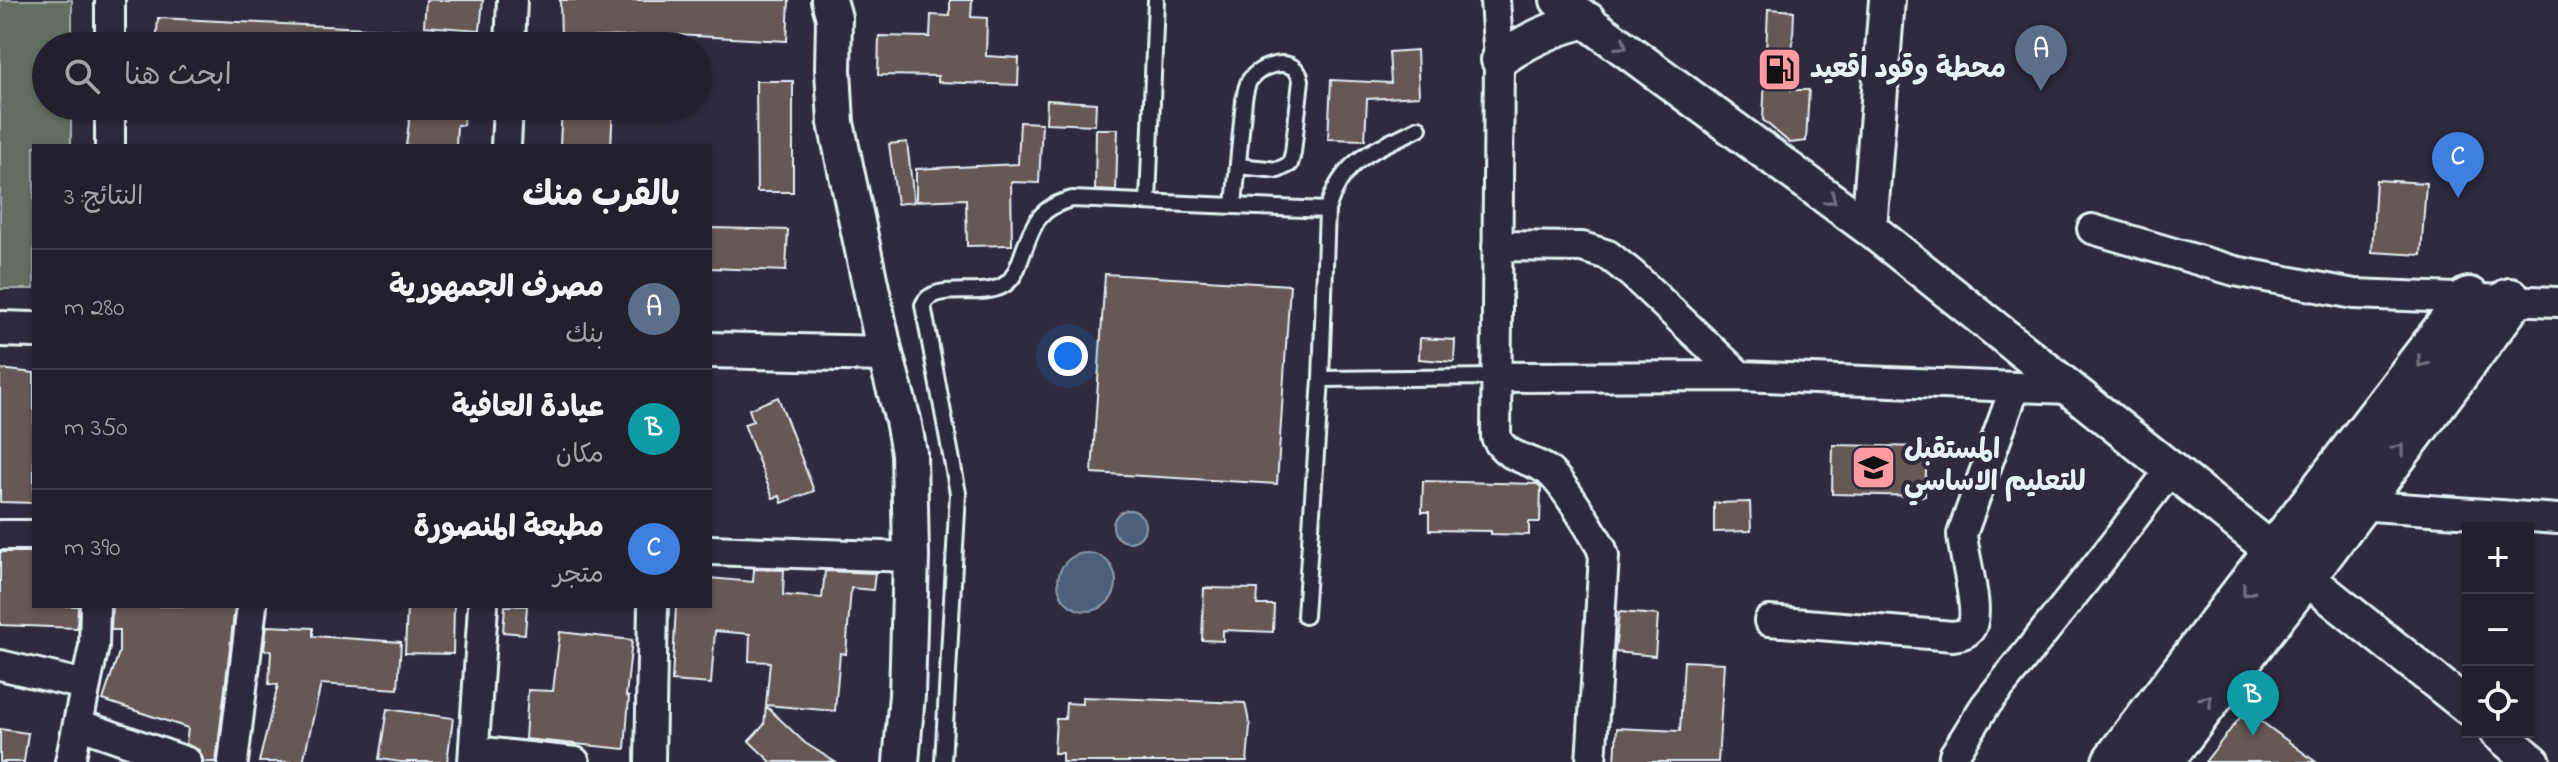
<!DOCTYPE html>
<html lang="ar">
<meta charset="utf-8">
<style>
body{margin:0;font-family:"Indie Flower","Playpen Sans Arabic",sans-serif;background:#2b2836;color:#f1f3f6;direction:rtl}
.controls{position:absolute;right:24px;bottom:24px;display:grid;overflow:hidden;border-radius:0px;box-shadow:0 2px 6px #0004}
.controls button{width:72px;height:72px;display:grid;place-items:center;padding:0;border:0;border-bottom:2px solid #403e4a;background:#23202e;color:#f1f3f6;font:40px sans-serif}
.you{position:absolute;left:1068px;top:356px;width:28px;height:28px;margin:-20px;border:6px solid #fff;border-radius:50%;background:#1a73e8;box-shadow:0 0 0 12px #1a73e833}
.badge{display:grid;place-items:center;width:52px;height:52px;border-radius:50%;background:#db2777;color:#fff;font-size:26px;font-weight:700}
.pin{position:absolute;translate:-50% -66px;filter:drop-shadow(0 2px 4px #0008)}
.pin::after{content:'';position:absolute;top:42px;width:28px;height:24px;background:inherit;clip-path:polygon(0 0,100% 0,50% 100%)}
.list{margin:0;padding:0;list-style:none}
h2{display:flex;justify-content:space-between;align-items:center;height:104px;margin:0;padding:0 32px;font-size:34px}
h2 small{font-size:26px;font-weight:400;color:#a3a3aa}
.list li{display:grid;grid-template-columns:52px 1fr auto;gap:24px;align-items:center;box-sizing:border-box;height:120px;padding:0 32px;border-top:2px solid #403e4a}
.list b{display:block;font-size:30px;white-space:nowrap}
.list p{margin:0;font-size:26px;white-space:nowrap;color:#a3a3aa}
.list em{font-size:26px;font-style:normal;color:#a3a3aa}
.icon{flex:none;width:44px;height:44px;fill:none;stroke:currentColor;stroke-width:2;stroke-linecap:round;stroke-linejoin:round}
.map{position:relative;flex:none;width:2558px;height:762px;overflow:hidden;direction:ltr}
.search{position:absolute;background:#23202e;box-shadow:0 2px 6px #0004;left:32px;top:32px;width:680px;height:88px;display:flex;align-items:center;gap:20px;box-sizing:border-box;padding:0 28px;border-radius:44px;color:#a3a3aa;font-size:30px}
.panel{position:absolute;background:#23202e;box-shadow:0 2px 6px #0004;left:32px;top:144px;width:680px;height:464px;border-radius:0px;direction:rtl}
.map>svg:first-child{display:block}
.green{fill:#636e62;stroke:#a6b0ad;stroke-width:2}
.water{fill:#4e617a;stroke:#8c9bac;stroke-width:2}
.building{fill:#655954;stroke:#e8f1f8;stroke-width:2}
.lines{fill:none;stroke-linecap:round;stroke-linejoin:round}
.service-casing{stroke:#e8f1f8;stroke-width:20}
.minor-casing{stroke:#e8f1f8;stroke-width:34}
.tertiary-casing{stroke:#e8f1f8;stroke-width:40}
.primary-casing{stroke:#e8f1f8;stroke-width:50}
.service{stroke:#2f2a3d;stroke-width:14}
.minor{stroke:#2f2a3d;stroke-width:28}
.tertiary{stroke:#2f2a3d;stroke-width:34}
.primary{stroke:#2f2a3d;stroke-width:44}
.oneway{stroke:#70707e}
.labels{text-anchor:middle;dominant-baseline:central;stroke-width:8;stroke-linejoin:round;paint-order:stroke}
.poi-label{font-size:28px;font-weight:bold;fill:#e8f1f8;stroke:#2f2a3d;text-anchor:start}
</style>
<div class="map">
<svg width="2558" height="762" viewBox="0 0 2558 762">
<rect width="100%" height="100%" fill="#2f2a3d"/>
<filter id="ink" filterUnits="userSpaceOnUse"><feTurbulence type="fractalNoise" baseFrequency=".0125" numOctaves="2"/><feDisplacementMap in="SourceGraphic" scale="16" xChannelSelector="R" yChannelSelector="G"/><feConvolveMatrix kernelMatrix="1 2 1 2 8 2 1 2 1" color-interpolation-filters="sRGB"/></filter>
<g filter="url(#ink)">
<!-- green -->
<path class="green" d="M0,0H72V46H46V106H71V146H34V289H0Z"/>
<!-- water -->
<path class="water" d="M1113 526a16 16 0 1 1 32 0a16 16 0 1 1-32 0Z
M1058 582a29 29 0 1 1 58 0a29 29 0 1 1-58 0Z"/>
<!-- building -->
<path class="building" d="M426,0H483L480,30L424,26Z
M560,0H789L787,41L676,35L561,38Z
M950,0H972L971,17L987,18L986,56L1019,58L1018,85L938,82V76L878,75L879,36L930,37L931,15L950,16Z
M1768,9L1794,11L1791,90H1809L1806,141L1790,143L1763,120Z
M158,18L408,30V46H156Z
M1417,50L1419,96L1367,99L1365,140L1328,139L1331,80L1391,83L1389,52Z
M756,81H793V192H757Z
M1047,100L1096,103L1095,125L1046,123Z
M411,106H465L463,125H457L456,146H406Z
M562,106H613L611,146H560Z
M1020,122L1042,123L1039,183L1011,182L1012,245L967,246L966,199L916,201V169L1018,164Z
M1096,129H1118L1116,191L1095,190Z
M907,142L914,202L897,204L889,144Z
M2376,180L2426,183L2421,255L2372,252Z
M710,228L788,230L786,271L710,268Z
M1105,274L1290,285L1277,484L1092,473Z
M1420,338L1455,340L1454,362L1419,359Z
M0,369L34,373V503L0,502Z
M778,397L814,491L782,503L780,496L773,498L744,424L753,421L749,409Z
M1833,445L1927,447L1925,496L1832,494Z
M1423,481L1537,484L1541,487L1540,522H1529V535L1491,534V531L1429,530V512H1422Z
M1750,502L1751,531L1714,532V503Z
M0,552H34V606H78L77,628L0,625Z
M754,569L784,570L783,595L822,598L825,571L875,573L873,590L851,588L846,654L840,653L835,711L766,705L770,662L749,661L750,634L715,631L711,684L672,681L676,606H710V578L753,582Z
M1204,588L1258,589L1257,605H1274L1273,632L1223,630V641L1202,640Z
M112,606H235L216,762H204L199,750L186,744L188,728L103,700L119,652V630H111Z
M407,606H454L453,654L405,653Z
M505,606H527L525,634L503,632Z
M1619,612L1658,615L1655,656L1615,652Z
M267,626L313,628V636L401,642L398,689L321,684L303,762H259L278,685L269,684L271,651L264,650Z
M560,632L632,640L626,696L629,697L625,749L525,739L528,690L553,691Z
M1684,661L1724,663L1718,762H1615L1617,728L1680,731Z
M1082,697L1245,703L1250,726L1247,762H1062V753H1054L1056,719H1065L1066,703L1082,704Z
M766,706L805,743L835,762H771L749,741L764,725Z
M387,709L453,718L447,762H401L379,759Z
M2246,710L2316,762H2205Z
M0,729L28,733L24,762H0Z"/>
<g class="lines">
<defs>
<path id="service" d="M1148,202L1156,0
M1234,205L1244,100C1245,94 1246,87 1249,81C1260,64 1296,54 1301,80L1293,153L1290,164L1278,170L1238,166
M1327,210C1343,157 1374,151 1419,128
M1321,379L1496,377
M943,762L958,493L923,305C934,279 987,302 1008,282C1014,277 1017,269 1020,261C1032,229 1035,208 1072,199L1327,210L1321,379L1305,616"/>
<path id="minor" d="M1495,0L1499,60L1496,437C1505,458 1529,458 1547,470C1563,482 1590,528 1601,547L1604,556L1591,762
M110,46V0
M510,46L512,0
M110,146V106
M506,146L508,106
M2092,229L2235,271L2354,294L2558,302
M1497,246L1582,247L1608,255L1632,274L1740,376L2069,389
M1496,377L1740,376
M2357,505L2558,519
M0,535H34
M710,550L911,557
M1769,621L1953,636C1960,635 1966,634 1970,629C1982,614 1963,555 1962,534L2015,387
M0,665L85,685
M78,724L187,762
M474,751L575,762
M70,762L94,646L95,606
M233,762L252,606
M473,762L483,606
M650,762L653,606
M1953,762L1954,755L1985,706L2110,549L2171,469"/>
<path id="tertiary" d="M829,0L834,18L833,70L836,123L885,354L903,420L909,453L911,557L907,695L901,762
M1558,0L1869,228L2468,707
M1499,60C1527,40 1554,27 1588,20
M1869,228L1887,0
M0,329L34,330
M710,350L885,354
M2497,732L2533,762"/>
<path id="primary" d="M2115,762L2469,300
M2159,762L2304,575L2510,301"/>
</defs>
<!-- service casing -->
<use href="#service" class="service-casing"/>
<!-- minor casing -->
<use href="#minor" class="minor-casing"/>
<!-- tertiary casing -->
<use href="#tertiary" class="tertiary-casing"/>
<!-- primary casing -->
<use href="#primary" class="primary-casing"/>
<!-- service -->
<use href="#service" class="service"/>
<!-- minor -->
<use href="#minor" class="minor"/>
<!-- tertiary -->
<use href="#tertiary" class="tertiary"/>
<!-- primary -->
<use href="#primary" class="primary"/>
</g>
<!-- one-way arrows -->
<defs><path id="oneway-chevron" d="M-2-3.5L2.5 0L-2 3.5" fill="none" stroke-width="1.6" stroke-linecap="round" stroke-linejoin="round" transform="scale(2)"/></defs>
<g class="oneway">
<use href="#oneway-chevron" transform="translate(1622 45) rotate(36)"/>
<use href="#oneway-chevron" transform="translate(1831 199) rotate(36)"/>
<use href="#oneway-chevron" transform="translate(2422 362) rotate(127)"/>
<use href="#oneway-chevron" transform="translate(2399 449) rotate(-53)"/>
<use href="#oneway-chevron" transform="translate(2247 591) rotate(128)"/>
<use href="#oneway-chevron" transform="translate(2207 700) rotate(-52)"/>
</g>
</g>
<!-- icons -->
<defs>
<symbol id="fuel-square" viewBox="-11 -11 22 22"><rect x="-9" y="-9" width="18" height="18" rx="4" fill="#ff9aa2" stroke="#2f2a3d"/><path d="M-5.5-6h7V0h2V4h1.3V-2.5L3-4.5l.8-.8L6-3V5H2.5V1h-1V6h-7ZM-4.2-4.7v3.2H.2V-4.7Z" fill="#111"/></symbol>
<symbol id="school-square" viewBox="-11 -11 22 22"><rect x="-9" y="-9" width="18" height="18" rx="4" fill="#ff9aa2" stroke="#2f2a3d"/><path d="M0-5L7-2L0 1L-7-2ZM-4 1L0 2.5L4 1V4Q0 6-4 4Z" fill="#111"/></symbol>
</defs>
<g fill-rule="evenodd">
<use href="#fuel-square" x="1754" y="44" width="51" height="51"/>
<use href="#school-square" x="1848" y="442" width="51" height="51"/>
</g>
<g class="labels">
<!-- poi labels -->
<g class="poi-label">
<text x="1810" y="70">محطة وقود اقعيد</text>
<text x="1904" y="451">المستقبل<tspan x="1904" dy="32">للتعليم الاساسي</tspan></text>
</g>
</g>
</svg>
<div class="controls">
<button>+</button>
<button>−</button>
<button><svg class="icon" aria-label="locate" viewBox="0 0 24 24"><circle cx="12" cy="12" r="6"/><path d="M12 2v4M12 18v4M2 12h4M18 12h4"/></svg></button>
</div>
<div class="you"></div>
<div class="pin badge" style="left:2041px;top:91px;background:#5c6f8a">A</div>
<div class="pin badge" style="left:2253px;top:736px;background:#0f9aa8">B</div>
<div class="pin badge" style="left:2458px;top:198px;background:#3f7fe0">C</div>
<div class="search"><svg class="icon" aria-label="search" viewBox="0 0 24 24"><circle cx="10" cy="10" r="6"/><path d="M15 15l6 6"/></svg>ابحث هنا</div>
<section class="panel">
<h2>بالقرب منك<small>النتائج: 3</small></h2>
<ul class="list">
<li><span class="badge" style="background:#5c6f8a">A</span><div><b>مصرف الجمهورية</b><p>بنك</p></div><em>280 m</em></li>
<li><span class="badge" style="background:#0f9aa8">B</span><div><b>عيادة العافية</b><p>مكان</p></div><em>350 m</em></li>
<li><span class="badge" style="background:#3f7fe0">C</span><div><b>مطبعة المنصورة</b><p>متجر</p></div><em>390 m</em></li>
</ul>
</section>
</div>
